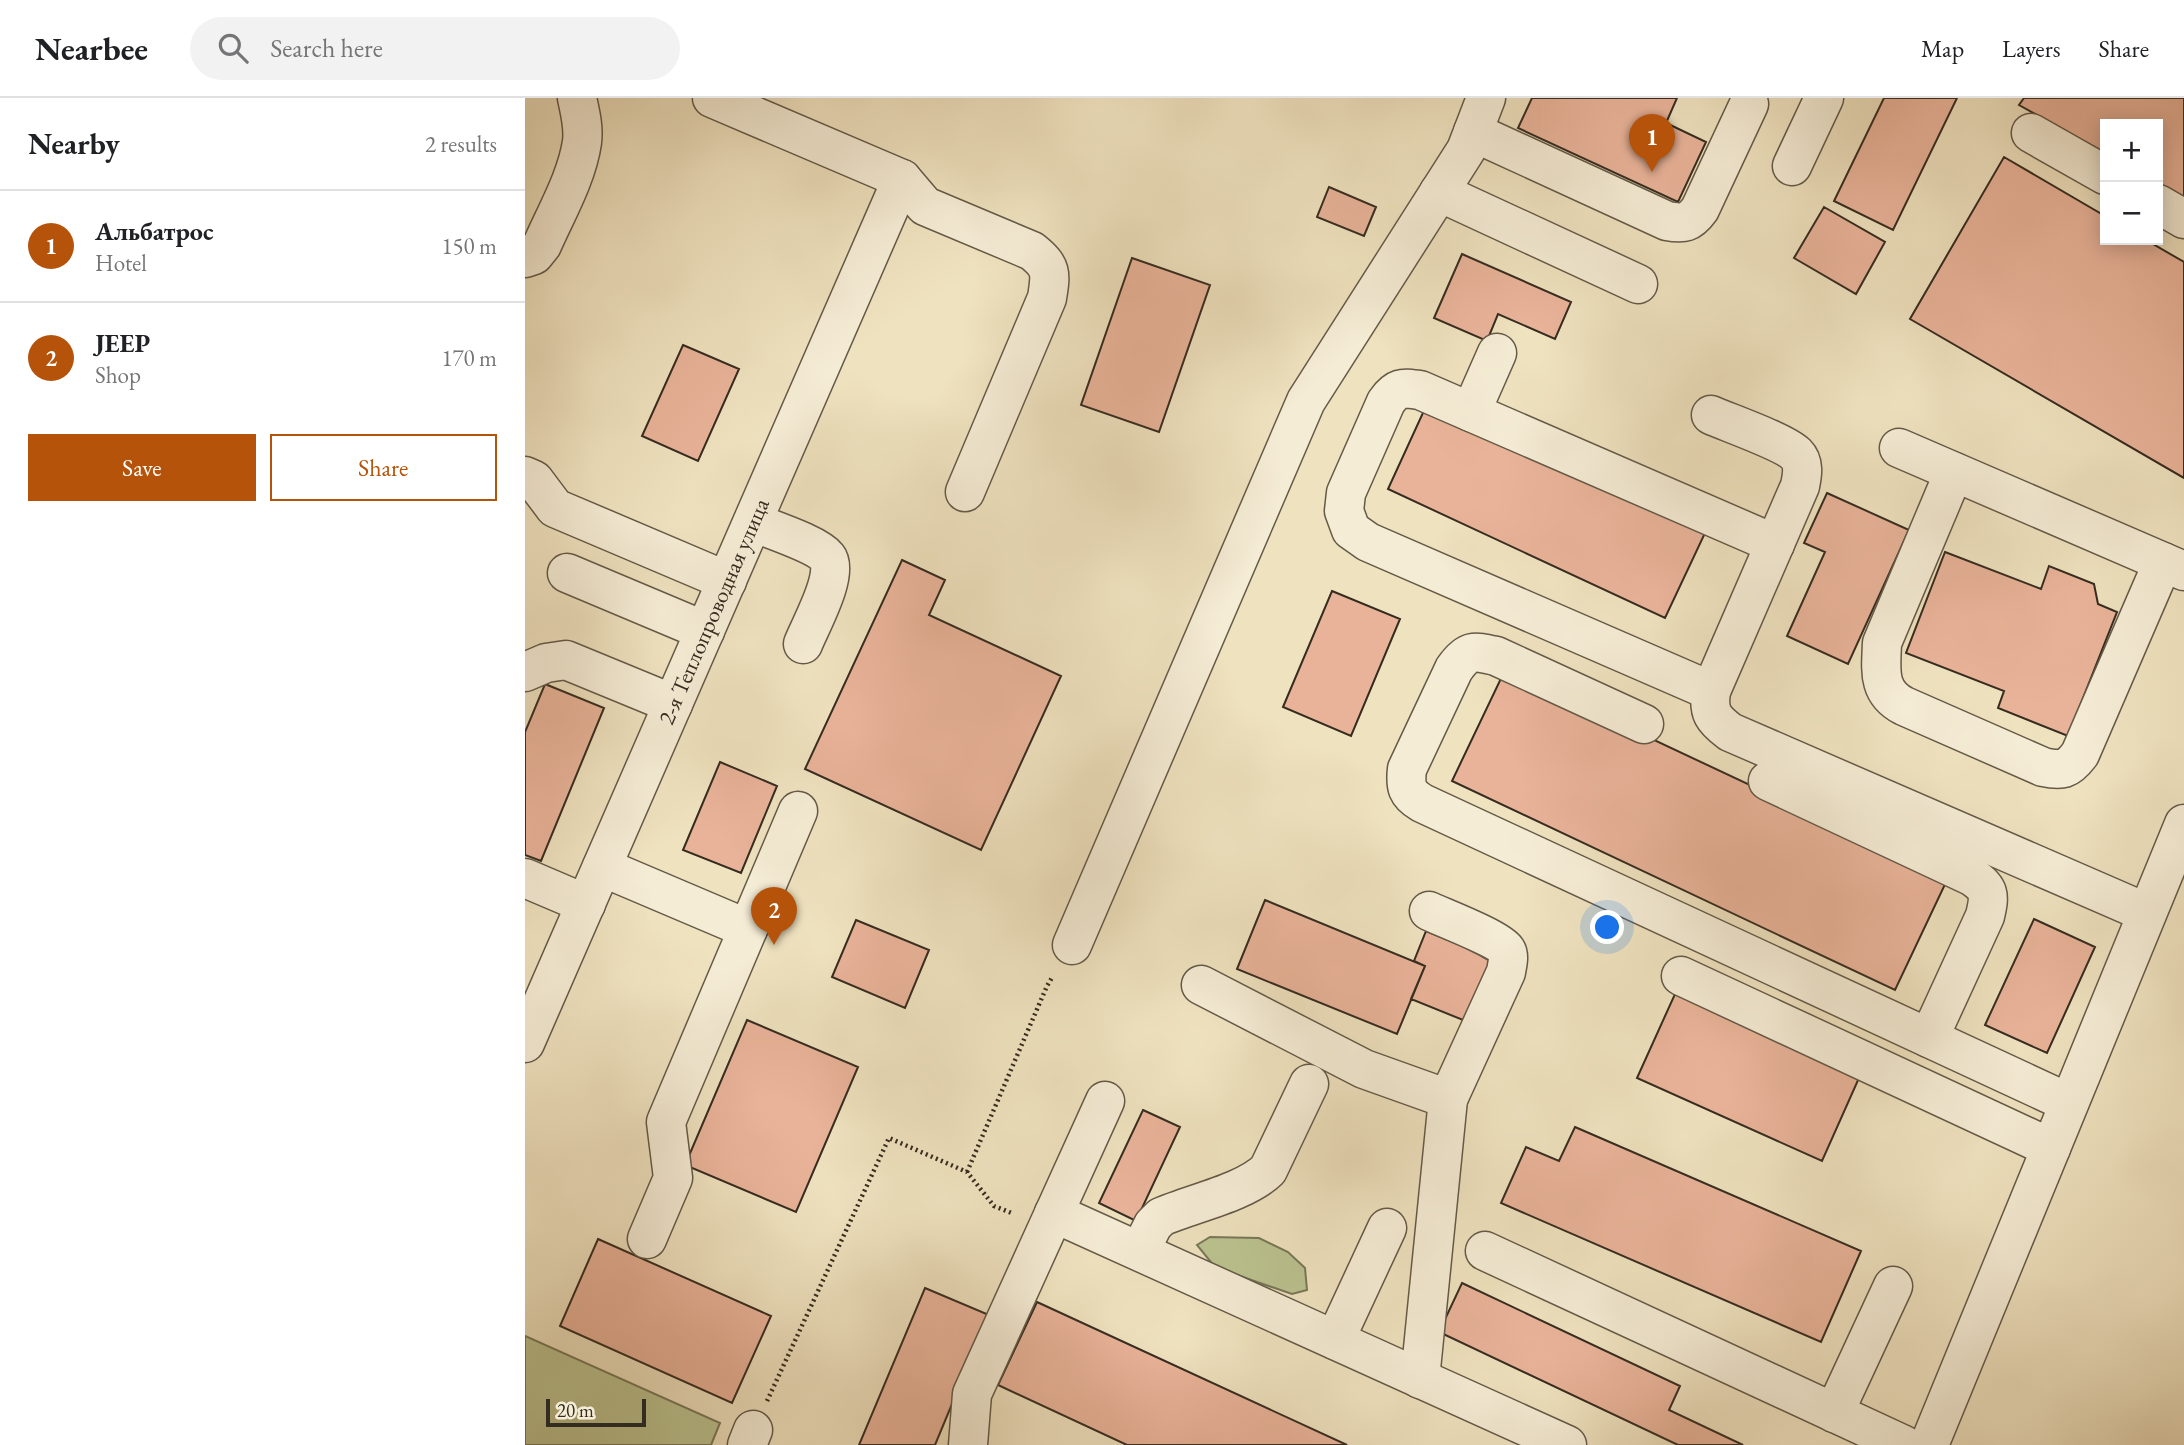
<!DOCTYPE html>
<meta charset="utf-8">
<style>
body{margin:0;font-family:"EB Garamond",serif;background:#f2f2f2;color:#202124}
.controls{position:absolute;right:21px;top:21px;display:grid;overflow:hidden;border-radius:0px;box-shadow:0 4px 18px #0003}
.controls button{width:63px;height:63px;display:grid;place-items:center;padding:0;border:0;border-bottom:2px solid #e0e0e0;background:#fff;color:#202124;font:35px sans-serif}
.scale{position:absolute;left:21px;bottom:18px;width:100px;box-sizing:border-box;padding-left:7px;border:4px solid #352c20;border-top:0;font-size:19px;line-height:24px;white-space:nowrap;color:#352c20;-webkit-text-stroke:5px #f5ecd5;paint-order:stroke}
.you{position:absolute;left:1083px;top:830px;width:24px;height:24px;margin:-18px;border:5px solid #fff;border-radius:50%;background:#1a73e8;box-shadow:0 0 0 10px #1a73e833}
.badge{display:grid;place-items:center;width:46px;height:46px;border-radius:50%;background:#b45309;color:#fff;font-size:23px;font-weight:700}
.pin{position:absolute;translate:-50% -58px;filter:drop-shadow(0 2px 4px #0008)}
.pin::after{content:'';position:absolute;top:37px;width:24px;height:21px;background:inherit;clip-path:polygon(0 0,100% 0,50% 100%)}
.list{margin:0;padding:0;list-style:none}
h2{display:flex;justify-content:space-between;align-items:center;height:91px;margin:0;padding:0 28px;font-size:30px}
h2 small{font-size:23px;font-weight:400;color:#757577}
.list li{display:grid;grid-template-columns:46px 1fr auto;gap:21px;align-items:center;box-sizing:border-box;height:112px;padding:0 28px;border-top:2px solid #e0e0e0}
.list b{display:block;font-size:26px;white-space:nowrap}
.list p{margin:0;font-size:23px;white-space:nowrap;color:#757577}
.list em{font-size:23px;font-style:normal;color:#757577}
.actions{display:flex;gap:14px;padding:21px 28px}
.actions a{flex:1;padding:16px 0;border:2px solid #b45309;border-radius:0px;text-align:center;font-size:24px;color:#b45309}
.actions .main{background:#b45309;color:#fff}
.icon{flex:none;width:38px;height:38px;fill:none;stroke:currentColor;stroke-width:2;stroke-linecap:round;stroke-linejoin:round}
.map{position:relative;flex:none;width:1659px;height:1347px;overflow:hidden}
header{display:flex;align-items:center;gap:42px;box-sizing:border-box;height:98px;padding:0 35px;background:#fff;border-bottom:2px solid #e0e0e0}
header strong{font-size:33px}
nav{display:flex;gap:38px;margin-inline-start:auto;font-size:24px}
.search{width:490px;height:63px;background:#f2f2f2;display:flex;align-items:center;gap:18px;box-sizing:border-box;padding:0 24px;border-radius:38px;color:#757577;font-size:26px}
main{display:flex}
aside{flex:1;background:#fff}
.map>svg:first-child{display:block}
.green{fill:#bbc390;stroke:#787858;stroke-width:2}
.building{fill:#e9b399;stroke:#352c20;stroke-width:2}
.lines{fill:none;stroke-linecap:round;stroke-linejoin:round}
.minor-casing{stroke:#645a48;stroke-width:41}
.path{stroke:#352c20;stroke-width:4.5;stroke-dasharray:2 3.5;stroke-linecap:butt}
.minor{stroke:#f5ecd5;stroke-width:38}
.labels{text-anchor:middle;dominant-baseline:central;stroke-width:6;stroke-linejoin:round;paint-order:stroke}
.street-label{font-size:23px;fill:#352c20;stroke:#f5ecd5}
</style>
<header>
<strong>Nearbee</strong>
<div class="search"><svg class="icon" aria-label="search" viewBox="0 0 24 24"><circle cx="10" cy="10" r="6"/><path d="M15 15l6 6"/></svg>Search here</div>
<nav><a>Map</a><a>Layers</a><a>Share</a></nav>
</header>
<main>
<aside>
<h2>Nearby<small>2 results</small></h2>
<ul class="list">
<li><span class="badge">1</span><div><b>Альбатрос</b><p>Hotel</p></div><em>150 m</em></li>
<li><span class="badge">2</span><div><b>JEEP</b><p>Shop</p></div><em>170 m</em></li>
</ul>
<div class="actions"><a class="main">Save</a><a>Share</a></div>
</aside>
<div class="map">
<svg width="1659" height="1347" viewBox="0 0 1659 1347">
<rect width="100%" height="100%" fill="#efe2bf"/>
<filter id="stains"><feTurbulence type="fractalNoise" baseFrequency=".00286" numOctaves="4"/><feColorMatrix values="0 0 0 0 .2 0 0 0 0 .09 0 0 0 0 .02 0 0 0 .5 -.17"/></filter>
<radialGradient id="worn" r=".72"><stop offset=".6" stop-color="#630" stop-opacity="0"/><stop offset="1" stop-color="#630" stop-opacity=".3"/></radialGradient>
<!-- green -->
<path class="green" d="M685,1139L734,1140L763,1154L780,1170L782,1192L767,1196L712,1177L689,1168L672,1147Z
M0,1238L195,1325L186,1347H0Z"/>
<!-- building -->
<path class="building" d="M1007,0H1152L1141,25L1181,44L1153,104L993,30Z
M1359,0H1432L1368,132L1309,103Z
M1499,0H1659V100L1633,85V26H1580V55L1494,7Z
M1479,59L1580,118V142H1621L1659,164V380L1385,221Z
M804,89L851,109L839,138L792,119Z
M1299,109L1360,144L1331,196L1269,160Z
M937,156L1046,204L1030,241L973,216L962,243L909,220Z
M607,160L685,187L634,334L556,307Z
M158,247L214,271L173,363L117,338Z
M902,306L1180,435L1140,520L863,391Z
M1302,395L1384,432L1323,566L1262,538L1300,454L1279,445Z
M1420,454L1516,491L1524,468L1569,486L1573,506L1592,514L1543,638L1473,610L1479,593L1381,555Z
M377,462L420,482L404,517L536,578L456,752L280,671Z
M807,493L875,521L826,638L758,609Z
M980,572L1423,780L1370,892L927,683Z
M20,586L79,610L16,763L0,757V634Z
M195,664L252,688L216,775L158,752Z
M740,802L900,868L872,936L712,871Z
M1509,821L1570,849L1522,955L1460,927Z
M331,822L404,852L380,910L307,879Z
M901,833L969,861L943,924L886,901L900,868L889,863Z
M1150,896L1334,980L1297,1063L1112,980Z
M222,922L333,969L271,1114L160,1067Z
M618,1012L655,1029L611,1123L574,1105Z
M1050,1029L1336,1153L1296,1244L976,1105L1001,1049L1034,1063Z
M73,1141L246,1218L207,1305L35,1228Z
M937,1185L1155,1288L1144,1312L1218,1347H1153L914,1234Z
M400,1190L464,1217L410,1347H334Z
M512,1204L822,1347H602L473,1287Z"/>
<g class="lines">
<defs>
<g id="minor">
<path d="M187,0L377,81L400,108L507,153C527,169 526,175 522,200L440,394"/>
<path d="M948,34L1142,123C1159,126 1165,125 1175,111L1224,6"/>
<path d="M1506,35L1580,77"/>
<path d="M1267,68L1299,0"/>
<path d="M914,94L1113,186"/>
<path d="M1633,106L1659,121"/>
<path d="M0,160L9,157L17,147C31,115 52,79 57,44C59,29 55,14 52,0"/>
<path d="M946,314L972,255"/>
<path d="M1186,317C1204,325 1259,344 1271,356C1280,365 1277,378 1275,388L1186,593C1183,615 1188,621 1205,634L1622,815"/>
<path d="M1374,350L1659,473"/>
<path d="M1429,374L1357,545C1356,572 1352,594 1379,608L1518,669C1537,673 1543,672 1555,656L1638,464"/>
<path d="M0,378L9,382L30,410L202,483"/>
<path d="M228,424C244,431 292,446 302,459C315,475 285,528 278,546"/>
<path d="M42,475L180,533"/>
<path d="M0,574L21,565L41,562L148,606"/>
<path d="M1186,593L843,444L826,432L819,413L821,395L861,304C872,288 878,290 895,292L1250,446"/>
<path d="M1119,626L971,558C949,553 943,551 929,571L882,671C880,689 882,696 897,705L1544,1005"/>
<path d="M1243,683L1446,778C1465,790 1465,797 1460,818L1404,940"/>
<path d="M77,769L223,831L273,713"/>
<path d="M0,780L61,806"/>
<path d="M904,813C919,820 974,841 981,852C985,858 982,867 981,874L923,1001"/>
<path d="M547,847L781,303L941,52L961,0"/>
<path d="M1156,878L1526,1050"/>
<path d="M676,887L839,971L923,1001L895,1281"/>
<path id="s1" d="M0,945L377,81"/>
<path d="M529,1115L1042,1347"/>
<path d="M122,1141L148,1080L141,1024L223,831"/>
<path d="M615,1153L628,1127L636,1119C668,1105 719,1095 743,1072L784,986"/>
<path d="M960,1153L1379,1347"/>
<path d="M810,1242L862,1130"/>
<path d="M1309,1315L1368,1188"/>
<path d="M222,1347L228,1332"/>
<path d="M443,1347L447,1296L580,1003"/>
<path d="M1404,1347L1659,726"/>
</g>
</defs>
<!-- minor casing -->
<use href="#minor" class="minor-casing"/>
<!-- path -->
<path class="path" d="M442,1074L522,888L528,878
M242,1303L364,1040L442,1074L469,1108L489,1116"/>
<!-- minor -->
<use href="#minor" class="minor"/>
</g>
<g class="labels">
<!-- street labels -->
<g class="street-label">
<text stroke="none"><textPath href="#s1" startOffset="471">2-я Теплопроводная улица</textPath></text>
</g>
</g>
<rect width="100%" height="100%" filter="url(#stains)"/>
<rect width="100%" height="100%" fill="url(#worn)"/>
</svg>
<div class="controls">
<button>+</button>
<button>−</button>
</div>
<div class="scale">20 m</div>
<div class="you"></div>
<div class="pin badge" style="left:1127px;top:74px">1</div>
<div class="pin badge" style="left:249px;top:847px">2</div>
</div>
</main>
